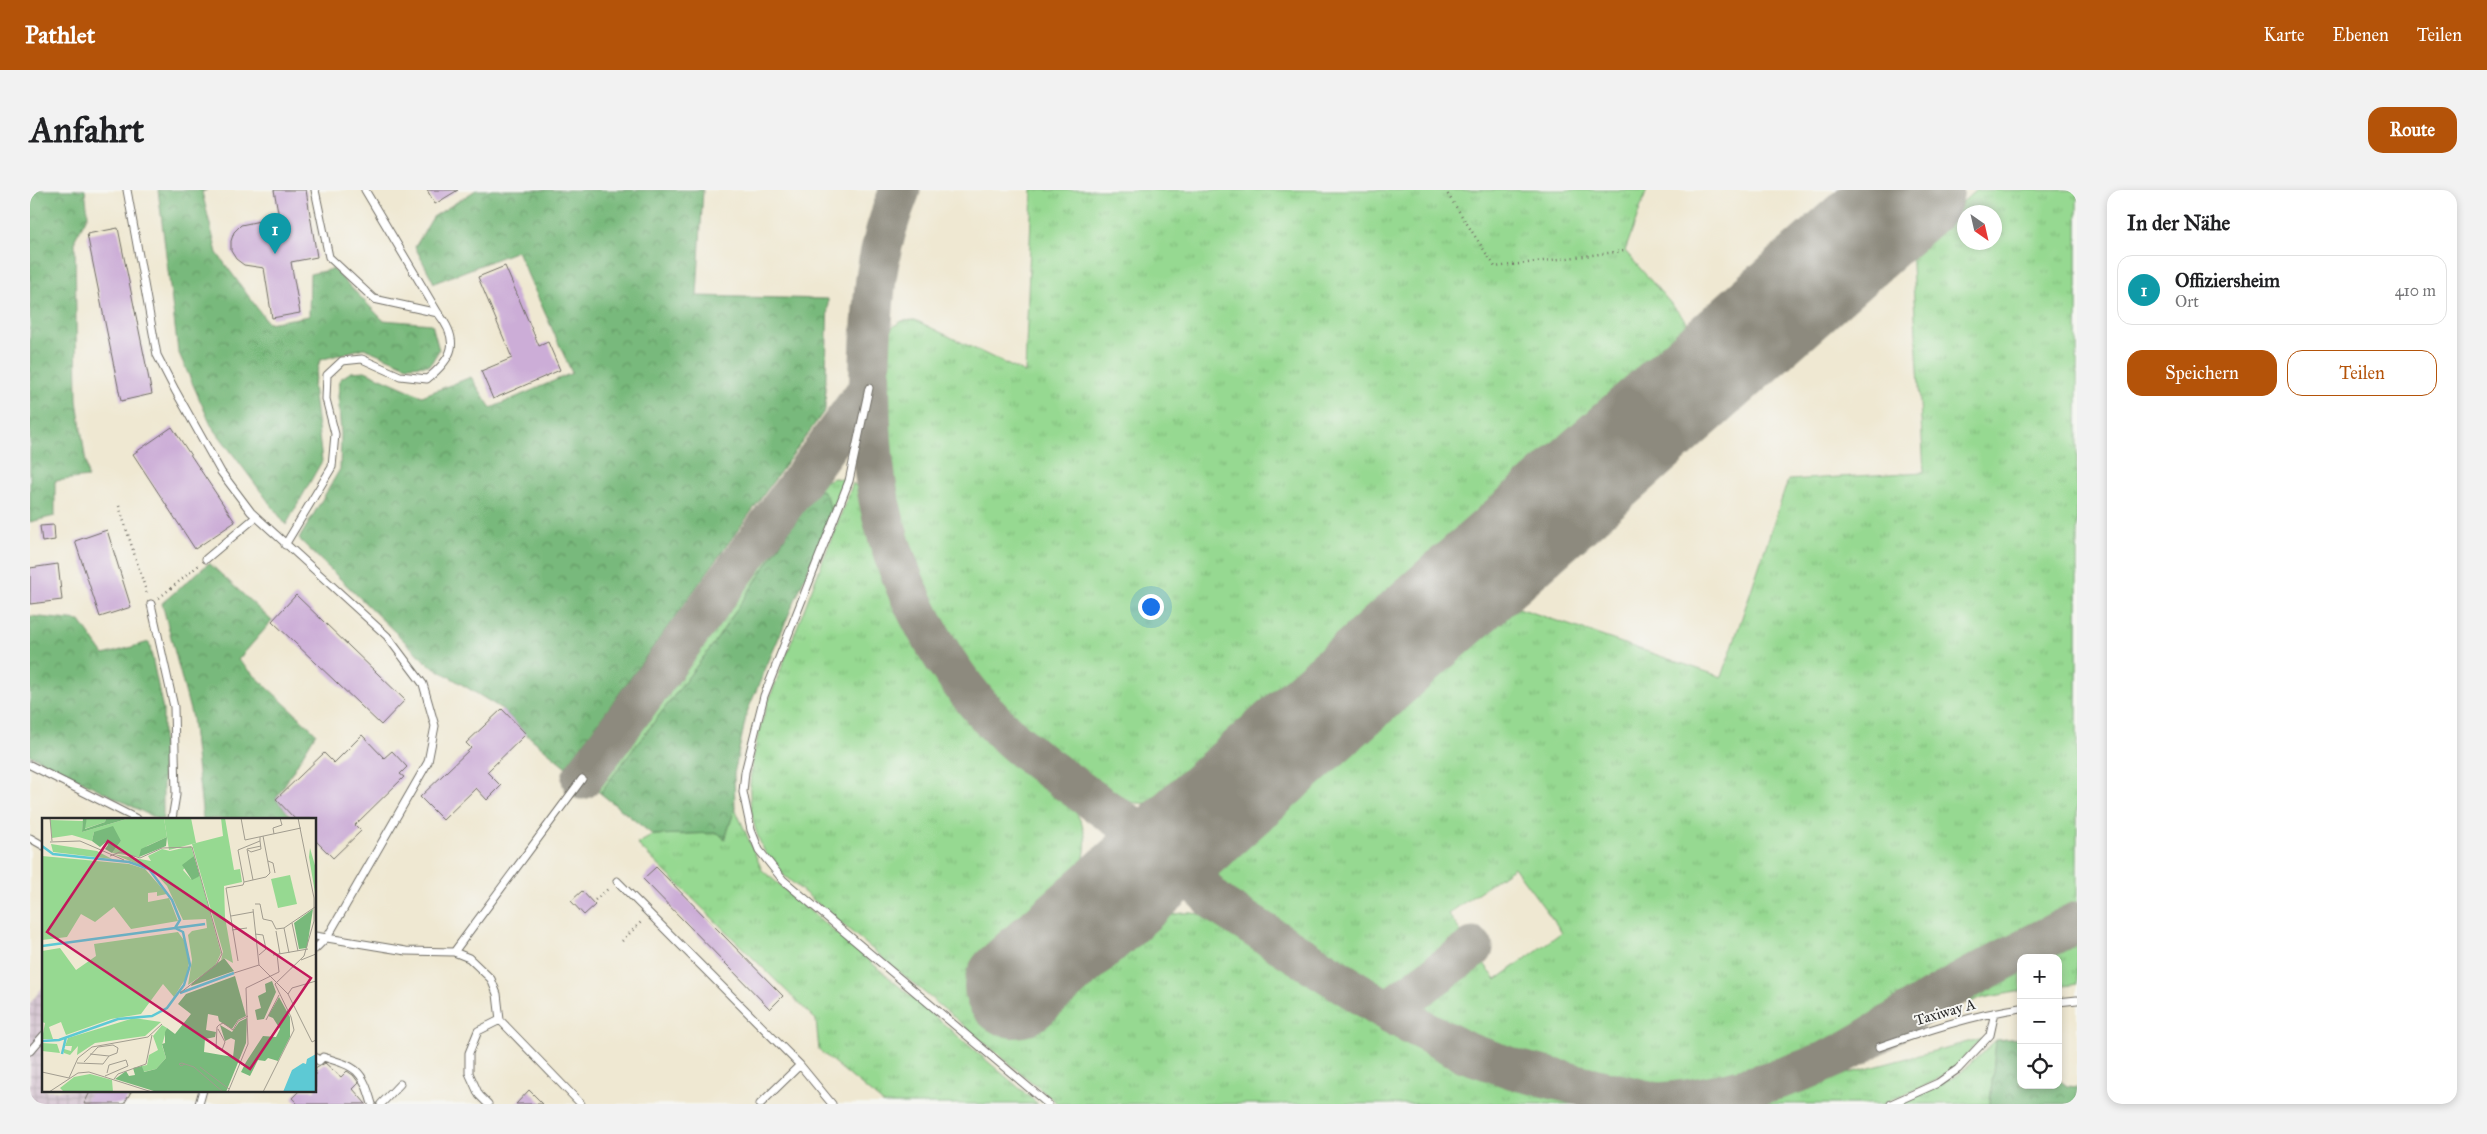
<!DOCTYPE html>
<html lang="de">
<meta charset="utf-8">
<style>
body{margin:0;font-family:"IM FELL Great Primer",serif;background:#f2f2f2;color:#202124}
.controls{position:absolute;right:15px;bottom:15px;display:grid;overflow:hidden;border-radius:10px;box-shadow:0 2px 8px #0003}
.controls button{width:45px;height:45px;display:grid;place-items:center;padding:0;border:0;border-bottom:1px solid #e0e0e0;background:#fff;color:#202124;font:25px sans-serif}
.compass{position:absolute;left:1927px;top:15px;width:45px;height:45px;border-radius:50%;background:#fff;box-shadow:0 2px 8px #0003;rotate:146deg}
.you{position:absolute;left:1120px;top:416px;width:18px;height:18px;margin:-12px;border:4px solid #fff;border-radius:50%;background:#1a73e8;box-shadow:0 0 0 8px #1a73e833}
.badge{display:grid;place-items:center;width:32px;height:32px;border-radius:50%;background:#b45309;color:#fff;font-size:16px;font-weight:700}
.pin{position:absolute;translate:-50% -41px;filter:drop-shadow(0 1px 2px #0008)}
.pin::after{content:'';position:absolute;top:26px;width:18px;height:15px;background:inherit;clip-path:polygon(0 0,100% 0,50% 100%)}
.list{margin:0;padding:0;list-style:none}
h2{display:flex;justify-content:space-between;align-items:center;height:65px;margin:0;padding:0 20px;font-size:21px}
h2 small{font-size:16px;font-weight:400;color:#757577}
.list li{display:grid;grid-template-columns:32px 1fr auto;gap:15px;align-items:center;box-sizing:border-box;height:70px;margin:0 10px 10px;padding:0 10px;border:1px solid #e0e0e0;border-radius:15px}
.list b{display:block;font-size:19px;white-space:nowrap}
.list p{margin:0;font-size:16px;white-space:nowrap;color:#757577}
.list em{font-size:16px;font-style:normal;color:#757577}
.actions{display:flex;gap:10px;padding:15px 20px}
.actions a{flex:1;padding:11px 0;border:1px solid #b45309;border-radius:15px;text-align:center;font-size:18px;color:#b45309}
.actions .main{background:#b45309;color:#fff}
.icon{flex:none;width:28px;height:28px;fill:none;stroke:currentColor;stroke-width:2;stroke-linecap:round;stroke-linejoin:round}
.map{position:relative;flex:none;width:2047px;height:914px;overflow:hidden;border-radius:15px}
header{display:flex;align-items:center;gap:30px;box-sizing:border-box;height:70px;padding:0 25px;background:#b45309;color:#fff}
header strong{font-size:24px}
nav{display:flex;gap:28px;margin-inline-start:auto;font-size:18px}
.intro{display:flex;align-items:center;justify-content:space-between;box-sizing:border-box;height:120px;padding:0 30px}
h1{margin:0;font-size:35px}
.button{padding:12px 22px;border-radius:15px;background:#b45309;color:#fff;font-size:18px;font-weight:700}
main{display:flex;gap:30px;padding:0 30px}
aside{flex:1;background:#fff;border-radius:15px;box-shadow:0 2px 8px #0003}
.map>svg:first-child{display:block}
.industrial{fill:url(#industrial-grid)}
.grass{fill:url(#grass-tufts);stroke:#60825e;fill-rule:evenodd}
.forest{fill:url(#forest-crowns);stroke:#527253}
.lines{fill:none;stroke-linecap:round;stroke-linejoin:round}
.taxiway{stroke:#8d8a7e;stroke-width:41}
.runway{stroke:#8d8a7e;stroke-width:102}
.building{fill:#ccadd7}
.service-casing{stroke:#706d65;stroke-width:9}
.path{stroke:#706d65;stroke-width:2.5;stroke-dasharray:1 4;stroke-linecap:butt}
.service{stroke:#fff;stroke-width:7}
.labels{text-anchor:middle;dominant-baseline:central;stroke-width:4;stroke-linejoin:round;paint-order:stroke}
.street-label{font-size:15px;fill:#2b2b2b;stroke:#f6f6f2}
.inset-river{fill:none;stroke:#5dc9d4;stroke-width:2.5}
.inset-road{fill:none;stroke:#a19c8f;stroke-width:1}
.view{fill:#c2185b;fill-opacity:0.15;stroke:#c2185b;stroke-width:2.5}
.inset-edge{fill:none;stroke:#2b2b2b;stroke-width:2.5}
</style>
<header>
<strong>Pathlet</strong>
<nav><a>Karte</a><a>Ebenen</a><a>Teilen</a></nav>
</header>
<div class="intro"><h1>Anfahrt</h1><a class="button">Route</a></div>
<main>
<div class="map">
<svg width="2047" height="914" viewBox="0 0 2047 914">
<defs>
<pattern id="industrial-grid" width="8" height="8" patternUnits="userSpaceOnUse" patternTransform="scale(1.25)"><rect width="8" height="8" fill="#d0bdcc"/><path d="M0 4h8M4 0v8" fill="none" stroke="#a99aa6"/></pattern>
<pattern id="grass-tufts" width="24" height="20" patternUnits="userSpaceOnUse" patternTransform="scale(1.25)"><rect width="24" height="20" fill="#96d991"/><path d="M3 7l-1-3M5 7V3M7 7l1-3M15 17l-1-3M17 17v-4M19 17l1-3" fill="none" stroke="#81ba7d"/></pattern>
<pattern id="forest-crowns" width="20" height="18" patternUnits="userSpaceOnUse" patternTransform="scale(1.25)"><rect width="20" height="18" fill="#78b97b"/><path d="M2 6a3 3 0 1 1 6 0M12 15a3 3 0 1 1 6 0" fill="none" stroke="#639765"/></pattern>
</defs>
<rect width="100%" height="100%" fill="#f6f6f2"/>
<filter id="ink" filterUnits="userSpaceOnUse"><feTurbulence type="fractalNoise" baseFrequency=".02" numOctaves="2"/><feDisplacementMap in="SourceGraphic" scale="10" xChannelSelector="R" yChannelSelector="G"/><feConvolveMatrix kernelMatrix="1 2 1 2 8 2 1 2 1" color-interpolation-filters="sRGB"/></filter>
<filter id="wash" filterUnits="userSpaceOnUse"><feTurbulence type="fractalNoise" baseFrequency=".0096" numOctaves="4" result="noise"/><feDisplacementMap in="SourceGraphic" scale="20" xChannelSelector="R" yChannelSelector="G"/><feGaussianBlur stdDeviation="1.12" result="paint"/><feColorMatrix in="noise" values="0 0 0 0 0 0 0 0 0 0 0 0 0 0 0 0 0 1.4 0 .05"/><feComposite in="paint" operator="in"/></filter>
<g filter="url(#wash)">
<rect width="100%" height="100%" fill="#efe8d2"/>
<!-- industrial -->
<path class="industrial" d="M14,796V900H102L94,914H0V813Z"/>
<!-- grass -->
<path class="grass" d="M1002,0H1617L1595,61L1663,139L1134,610C1093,622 1070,599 1039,577C937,503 873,395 858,270C854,232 855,194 855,156L859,139L872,131L885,130L995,183Z
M1946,0H2047V711L1894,792L1796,856L1755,871L1664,894L1626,898L1477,863L1390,824L1388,818L1390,812L1448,765L1466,790L1532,742L1484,677L1418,724L1437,750L1387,790L1355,803L1199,705L1188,684V673L1477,414L1692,487L1758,290L1894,282L1881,58ZM1934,22H1964V52H1934Z
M804,288L814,289L801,326L800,316L785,302L685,452L570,603L565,599L783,301L790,293Z
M823,293C839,306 841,332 847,351C864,411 894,463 932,512C948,533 967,553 987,570C1024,603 1075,624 1048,685L953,771L1008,833L1120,734C1146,721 1160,719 1188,730L1352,835L1430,875L1567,914H1028L745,678C707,625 719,573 737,515Z
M705,618L732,680L1008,914H854L789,860L786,830L607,654L623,645L688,643L695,649Z
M2047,751V794L2028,797V768H2015Z
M1991,780V801L1953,808L1939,814L1936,808Z
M1953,848L1922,880L1903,892L1853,914H1704Z
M1966,850L1960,914H1869L1928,885Z"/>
<!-- forest -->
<path class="forest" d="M0,0H55L58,25L45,49L47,210L58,287L25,291V326L0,332Z
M128,0H177L172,2L187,63L238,133L279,126L280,84L303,79L353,130L402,134L409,160L400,175L377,176L334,158L290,170L283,196L292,271L256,335L181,235L148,161Z
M446,0H673L667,106L798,109L795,220L536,577L496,544L472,519L397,473L269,349L310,279L311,243L308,206L310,189L321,182L335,181L392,206L441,187L461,218L542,183L487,61L404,93L385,57L403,27Z
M792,300L798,308L801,326L717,522L704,584L705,618L695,649L688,643L623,645L570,603L685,452L785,302Z
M179,373L242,431L208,470L286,543L246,609L263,629H173L162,528L132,413Z
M0,426L50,431L74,465L119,452L133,520V629H127L0,565Z
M1991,848V895H2028V889L2037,896L2047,897V914H1960L1966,850Z"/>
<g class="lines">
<!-- taxiway -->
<path class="taxiway" d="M870,0C845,61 843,105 840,170C839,210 840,253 846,293C860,383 906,473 969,537C994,562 1025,583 1054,604C1100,636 1124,662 1178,625
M552,589L839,198
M1178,625C1173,633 1167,640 1162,648C1149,674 1172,701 1191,716L1361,823L1435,862L1490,881L1627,913C1678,910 1757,890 1803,868C1836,853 1865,830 1897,812C1946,783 1997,758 2047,732
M1361,823L1369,812L1443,758"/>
<!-- runway -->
<path class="runway" d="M985,797L1883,0"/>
</g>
<g id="blocks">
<!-- building -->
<path class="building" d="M244,0H276L287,67L261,72L270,123L242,128L234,78L214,75L206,69L201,61V51L204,42L211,35L249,27Z
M397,0H428L405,14Z
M88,38L122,204L91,211L57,44Z
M475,76L509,156L518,152L530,180L463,209L451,181L482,168L448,87Z
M142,237L205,332L165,359L103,264Z
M24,335L25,350L12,352L10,336Z
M77,340L101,417L70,427L45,351Z
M28,374L32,410L0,414V378Z
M266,405L375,510L351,535L242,431Z
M472,519L496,544L457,582L471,596L457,610L446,598L413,630L390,607L441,558L436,553Z
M332,545L354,568L362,561L377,577L370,584L374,587L325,635L331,641L303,668L285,650V629H265L246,609L294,563L304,573Z
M626,677L753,806L740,819L613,689Z
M552,701L565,715L554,725L541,711Z
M295,873L311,887L317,881L323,885L329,893L323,899L336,914H268L262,908L270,900H285V879Z
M61,900H102L94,914H54Z
M499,900L513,914H486Z"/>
</g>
</g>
<g filter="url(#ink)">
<use href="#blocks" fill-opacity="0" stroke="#706d65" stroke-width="1"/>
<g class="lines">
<defs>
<path id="service" d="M97,0L127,165L145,200L191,282L221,322L357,446L393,494L405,536L398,572L298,746L285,759
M285,0L299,67L344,109L408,123
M839,198L819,291L734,506L715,582L713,602L721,640L729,660L753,690L1018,914
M255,355L302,277L305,244L296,209L297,185L312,171L332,169L370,186L397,189C423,168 431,152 408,123L335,0
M176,369L226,327
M121,414L144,517L146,605L142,629
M0,575L107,629
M0,648L14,656
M587,691L770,875L802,914
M285,746L376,761L424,762L552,589
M424,762L439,768L461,789L467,804L470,830L551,914
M2028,812L2047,810
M1849,857C1895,841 1942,825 1991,818
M0,861L14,845
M285,867L289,871L293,867C327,877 332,879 342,914
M169,914L173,900
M351,914L370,894
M458,914L449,905L439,883V863L448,841L470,830
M730,914L770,875
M1861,914L1908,893L1928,879L1960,845L1965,822"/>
</defs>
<!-- service casing -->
<use href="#service" class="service-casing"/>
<!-- path -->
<path class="path" d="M1415,0L1465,77L1594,61
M89,316L117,404
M129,408L169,375
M565,710L579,698
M592,751L613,730"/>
<!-- service -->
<use href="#service" class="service"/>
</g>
</g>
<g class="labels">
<!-- street labels -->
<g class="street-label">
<text transform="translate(1915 822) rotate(-16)">Taxiway A</text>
</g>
</g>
<!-- overview -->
<g transform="translate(12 628)">
<rect width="274" height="274" fill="#efe8d2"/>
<path d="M45,0H64L63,4L42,11ZM88,0H122L125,19L105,28L97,39L70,35L79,23L52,14L50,23L30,17L10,20L8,2L41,3L40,14ZM179,0H183L192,52L198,51L200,64L182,68L183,99L191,145L182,140L179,142L181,134L150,26L181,18ZM9,26L55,33L70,41L11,34ZM149,28L152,38L141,52L149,61L158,58L179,135L173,148L146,167L150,142L146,117L150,113L165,110L164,101L141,102L125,68L110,52L71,36L109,43L106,38L120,31L128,33ZM268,30L274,51V81L267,39ZM0,38L87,46L103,51L125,76L115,78V74L106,75V84L127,80L136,103L89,111L72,89L53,104L39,96L25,119L0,122ZM136,114L144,125L147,145L144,160L132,179L121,166L99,196L69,201L24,217L19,204L7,209L11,221H0L3,205L0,204V133L18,130L34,152L54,138L52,126ZM92,200L119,204L103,218L53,225L35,237L36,228L28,237L22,235V231L29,233L30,228H23L26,220ZM120,207L125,210L120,227L124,240L114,251L101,254L100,248L105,247L107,237L116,232L111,218ZM0,225L15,226L18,235L0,233Z" fill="#96d991"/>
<path d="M41,0H45L43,11L63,4L64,0H88L40,14ZM71,8L79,23L70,35L63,31L66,27L64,24L58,29L50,23L52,14ZM125,19L124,28L97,39L99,31ZM152,38L158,58L150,62L140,47ZM271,91L265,130L257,131L252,105ZM182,140L192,153L149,168L150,165ZM193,158L204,198L196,202L190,211L177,203L176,198L166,196L164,212L174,214L173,219L163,221L162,234L191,239L193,222L189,220L183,223L178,207L190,214L197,204L205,200L204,225L184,274H115L73,261L84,253L87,258L93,257L91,250L100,248L102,254L114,251L124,240L120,226L123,225V214L125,210L133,216L149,196L136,186L144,176ZM230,163L234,174L222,201L215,202L213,192L219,190L216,178L224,174L223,166ZM237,179L248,199V219L236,243L226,240L223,243L216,242L208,258L199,254L204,244L221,218L234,219L238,211L231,200L226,198Z" fill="#78b97b"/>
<path d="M122,0H149L154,25L127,32ZM48,256L70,262L71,274H22L18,270L32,259Z" fill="#96d991"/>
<path d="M248,57L255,86L236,90L229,61Z" fill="#96d991"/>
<path d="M274,236V274H241L250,252L261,245L264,246L265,241Z" fill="#5dc9d4"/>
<path class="inset-river" d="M0,28L11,36L87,44L107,51L130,82L138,102L133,110M0,128L163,106M138,175L192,155M0,223L17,222L76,201L110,198L125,190L142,167L148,147L141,114L133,110M20,236L24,219"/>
<path class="inset-road" d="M8,0L10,23M10,0H38M199,0L203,22L259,10M232,16L231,10L240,7L238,0M8,24L38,23L82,42M206,32L209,34L219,31L218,23M68,38L78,34L98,40L120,30L150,29L180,136L174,147L138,175M226,43L231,45L233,55M211,62L205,31L219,28M202,64L196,32L218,23V19M213,86H218L221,101L230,103L234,111L242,110L273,89M211,91L217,147M189,98L211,94M250,105L256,133M242,110L247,135M190,112L205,110M234,113L238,136M213,116L221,117L224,131L217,137M231,137L266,131M259,142L274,136M196,143L184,70L201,67L202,64L224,59L228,55L221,18M192,155L217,147L246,176L250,170L274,163M246,176L270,224L274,222M224,202L237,177M176,211L183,224L180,232L174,230L175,209L177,207L181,205L191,212L196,203L206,198M48,236L67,238M35,245L61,246L67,238L75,235L76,230L71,227L56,229L42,244M143,246L139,248L137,246L140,245L152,249L181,274M158,249L187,271M0,254L27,260M63,258L86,248L84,242L67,247L65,255M27,260L36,240L50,229L106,219L120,206M72,261L76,256L104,246L110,217M7,274L36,255L47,254L110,274M186,274L206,226L204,170L237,154L235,136M221,274L252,212L249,199L233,166L262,138L272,103V80L256,0"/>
<path class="view" d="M66,23L269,160L208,251L5,114Z"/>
<rect width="274" height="274" class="inset-edge"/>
</g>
</svg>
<div class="controls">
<button>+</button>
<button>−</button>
<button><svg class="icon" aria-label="locate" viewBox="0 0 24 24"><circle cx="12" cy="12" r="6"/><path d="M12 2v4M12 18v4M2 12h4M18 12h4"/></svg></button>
</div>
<svg class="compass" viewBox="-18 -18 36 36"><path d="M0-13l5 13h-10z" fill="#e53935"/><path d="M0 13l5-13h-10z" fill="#757577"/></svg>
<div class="you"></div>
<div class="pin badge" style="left:245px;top:64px;background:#0f9aa8">1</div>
</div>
<aside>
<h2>In der Nähe<small></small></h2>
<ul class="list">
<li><span class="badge" style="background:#0f9aa8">1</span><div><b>Offiziersheim</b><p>Ort</p></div><em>410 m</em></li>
</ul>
<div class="actions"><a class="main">Speichern</a><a>Teilen</a></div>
</aside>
</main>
